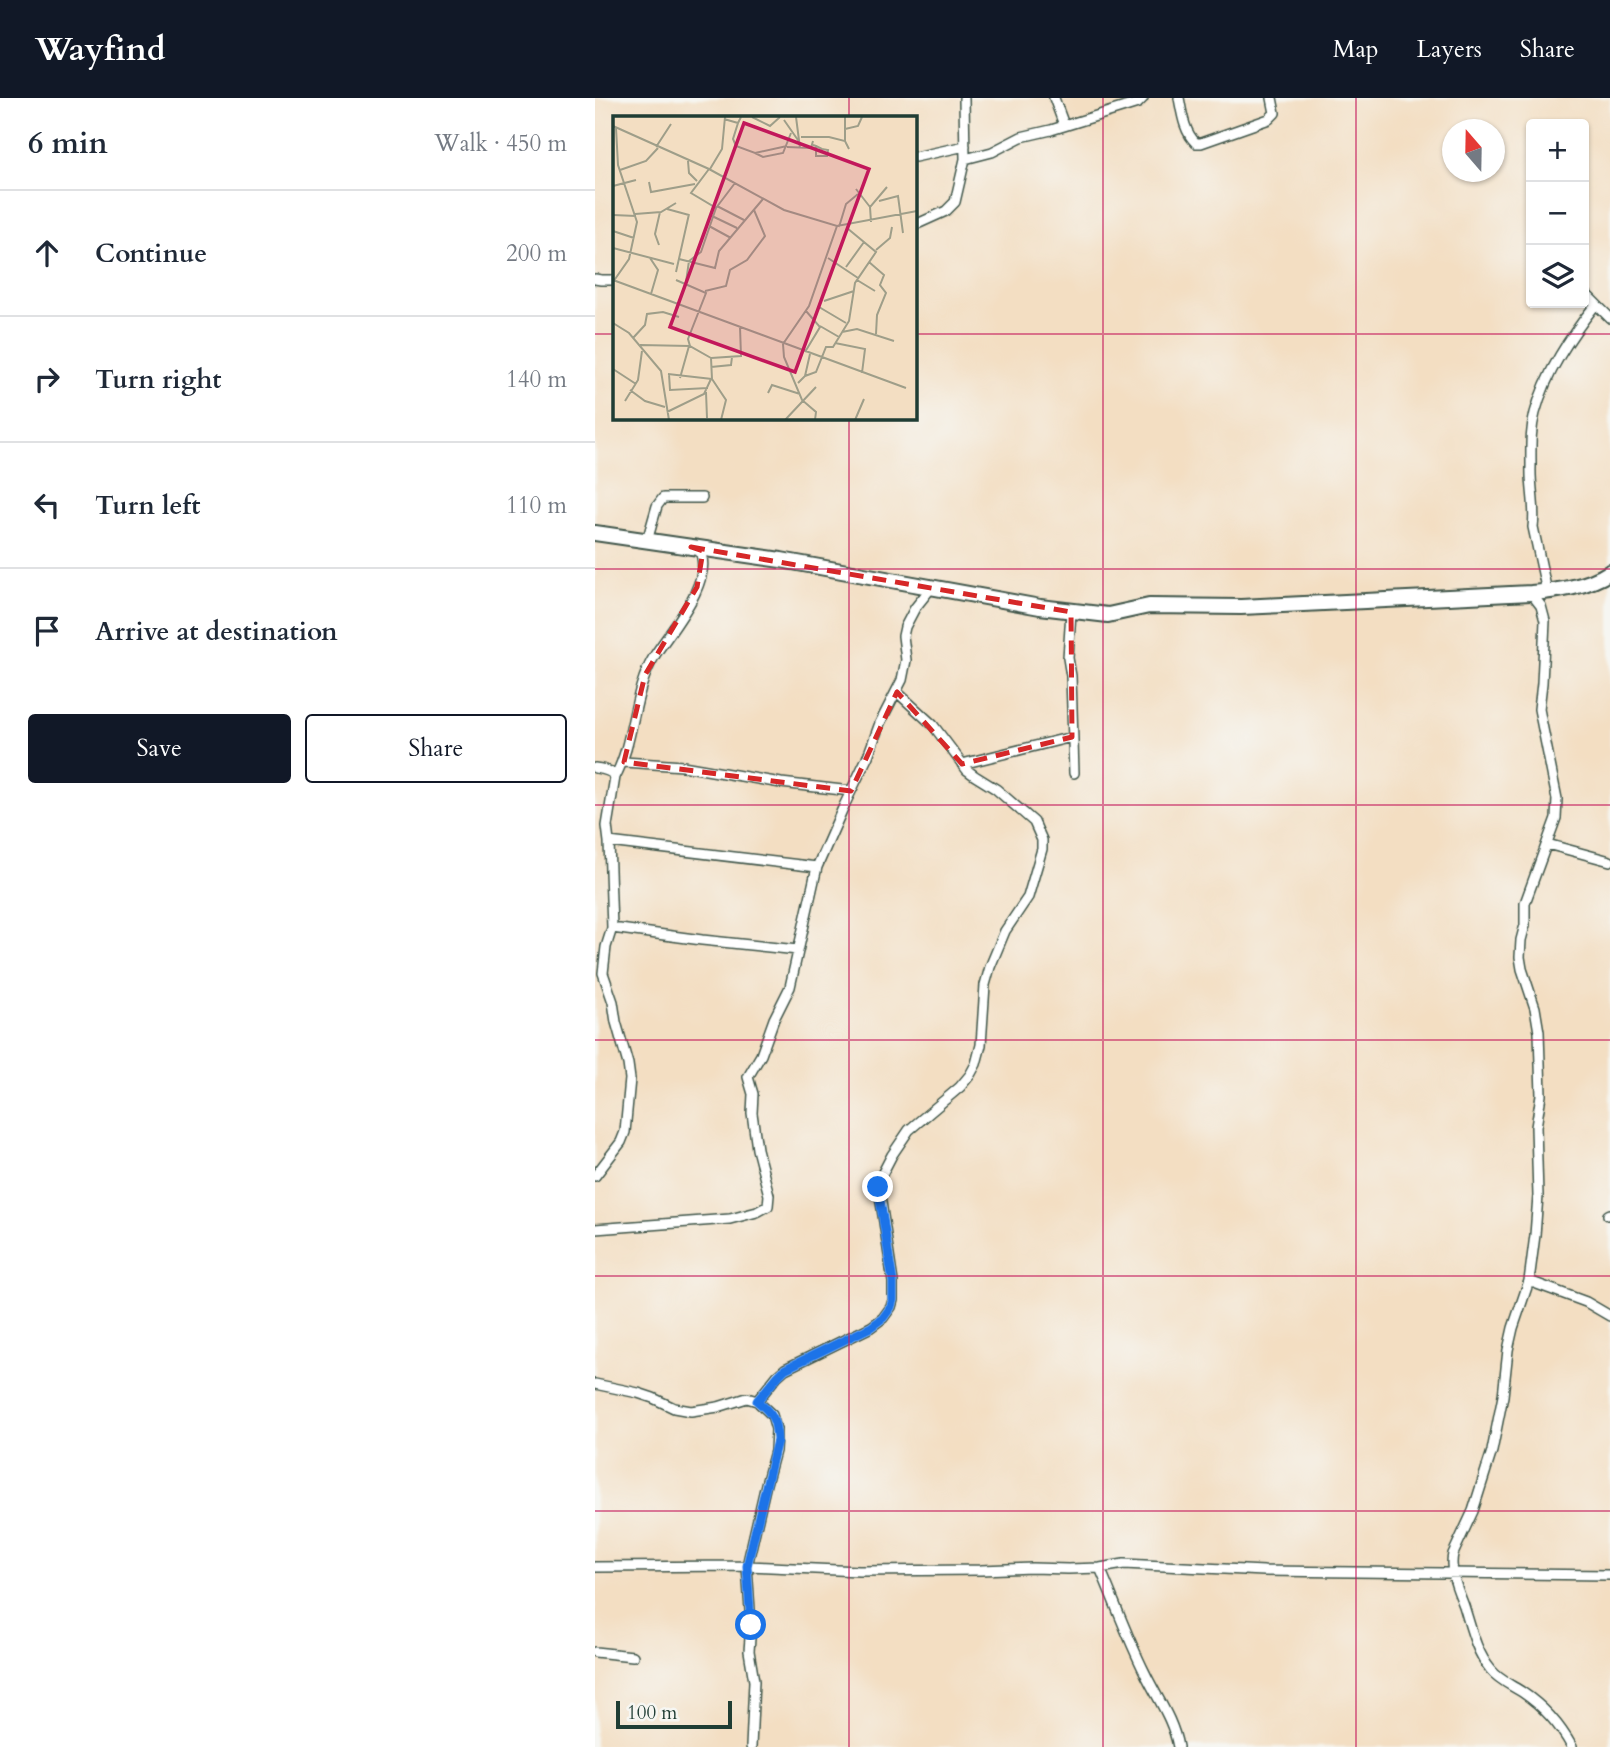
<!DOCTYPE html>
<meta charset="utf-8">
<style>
body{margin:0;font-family:Cardo,serif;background:#f6f6f7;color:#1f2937}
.controls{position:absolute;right:21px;top:21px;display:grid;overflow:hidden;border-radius:7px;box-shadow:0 2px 5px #0004}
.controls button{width:63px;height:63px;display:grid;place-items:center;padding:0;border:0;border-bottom:2px solid #e0e1e3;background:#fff;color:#1f2937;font:35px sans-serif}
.compass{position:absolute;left:847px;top:21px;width:63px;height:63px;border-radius:50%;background:#fff;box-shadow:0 2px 5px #0004;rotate:340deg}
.scale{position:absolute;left:21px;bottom:18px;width:116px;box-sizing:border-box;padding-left:7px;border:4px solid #1f3d34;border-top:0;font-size:19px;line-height:24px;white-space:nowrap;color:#1f3d34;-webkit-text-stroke:5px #f6f6f2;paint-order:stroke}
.stop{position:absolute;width:21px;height:21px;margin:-16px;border:5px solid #1a73e8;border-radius:50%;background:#fff}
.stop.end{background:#1a73e8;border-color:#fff;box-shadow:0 2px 7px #0008}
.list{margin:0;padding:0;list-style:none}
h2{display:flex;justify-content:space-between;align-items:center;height:91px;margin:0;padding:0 28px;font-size:30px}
h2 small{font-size:23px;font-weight:400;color:#747a83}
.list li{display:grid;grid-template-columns:46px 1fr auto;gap:21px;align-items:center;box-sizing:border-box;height:126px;padding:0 28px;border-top:2px solid #e0e1e3}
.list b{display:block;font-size:26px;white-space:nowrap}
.list em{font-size:23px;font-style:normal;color:#747a83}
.actions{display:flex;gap:14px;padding:21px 28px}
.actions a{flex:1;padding:16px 0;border:2px solid #111827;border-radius:7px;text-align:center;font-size:24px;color:#111827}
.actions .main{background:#111827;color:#fff}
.icon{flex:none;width:38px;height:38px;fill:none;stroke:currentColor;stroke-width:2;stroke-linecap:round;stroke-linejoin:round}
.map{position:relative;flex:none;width:1015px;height:1649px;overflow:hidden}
header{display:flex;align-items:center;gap:42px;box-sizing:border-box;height:98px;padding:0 35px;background:#111827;color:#fff}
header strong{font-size:33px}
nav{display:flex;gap:38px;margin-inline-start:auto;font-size:24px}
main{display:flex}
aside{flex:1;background:#fff}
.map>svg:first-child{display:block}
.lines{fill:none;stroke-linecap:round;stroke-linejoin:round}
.street-casing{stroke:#3f5549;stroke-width:12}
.primary-casing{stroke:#3f5549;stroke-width:18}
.street{stroke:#fff;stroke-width:9}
.primary{stroke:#fff;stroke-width:14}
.route{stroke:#1a73e8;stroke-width:9}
.marked{fill:none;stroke:#d62828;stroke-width:5;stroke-dasharray:14 9;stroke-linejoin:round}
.grid{fill:none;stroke:#c2185b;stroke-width:2;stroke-opacity:0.55}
.inset-road{fill:none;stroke:#9e9e89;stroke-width:2}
.view{fill:#c2185b;fill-opacity:0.15;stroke:#c2185b;stroke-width:3.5}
.inset-edge{fill:none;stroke:#1f3d34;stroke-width:3.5}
</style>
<header>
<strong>Wayfind</strong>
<nav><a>Map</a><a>Layers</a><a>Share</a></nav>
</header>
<main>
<aside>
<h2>6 min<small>Walk · 450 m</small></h2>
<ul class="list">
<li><svg class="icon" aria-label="ahead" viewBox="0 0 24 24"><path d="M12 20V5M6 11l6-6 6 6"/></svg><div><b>Continue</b></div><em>200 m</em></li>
<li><svg class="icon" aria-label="right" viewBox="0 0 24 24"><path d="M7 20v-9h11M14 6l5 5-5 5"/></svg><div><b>Turn right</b></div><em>140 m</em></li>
<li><svg class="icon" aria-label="left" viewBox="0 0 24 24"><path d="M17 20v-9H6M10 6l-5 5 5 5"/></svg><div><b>Turn left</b></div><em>110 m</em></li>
<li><svg class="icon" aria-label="arrive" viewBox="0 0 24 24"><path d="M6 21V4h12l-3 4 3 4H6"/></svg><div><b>Arrive at destination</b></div></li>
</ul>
<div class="actions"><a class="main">Save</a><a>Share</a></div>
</aside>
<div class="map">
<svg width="1015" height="1649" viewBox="0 0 1015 1649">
<rect width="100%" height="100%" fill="#f6f6f2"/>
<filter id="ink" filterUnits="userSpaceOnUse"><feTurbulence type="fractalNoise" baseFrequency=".0143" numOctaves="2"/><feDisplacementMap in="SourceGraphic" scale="14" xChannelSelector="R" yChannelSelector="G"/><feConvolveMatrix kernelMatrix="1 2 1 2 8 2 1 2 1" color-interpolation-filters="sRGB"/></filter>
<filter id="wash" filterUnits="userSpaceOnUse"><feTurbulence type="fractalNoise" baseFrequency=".00686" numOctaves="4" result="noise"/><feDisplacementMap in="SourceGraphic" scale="28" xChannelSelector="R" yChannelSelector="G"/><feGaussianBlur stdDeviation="1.57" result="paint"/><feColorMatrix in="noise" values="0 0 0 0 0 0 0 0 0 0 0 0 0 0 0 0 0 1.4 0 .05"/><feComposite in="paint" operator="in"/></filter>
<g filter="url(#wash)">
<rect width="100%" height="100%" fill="#f3dec2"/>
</g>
<g filter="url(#ink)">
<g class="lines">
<defs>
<path id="street" d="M459,0L469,27
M584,0C587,15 589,34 601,45H606L674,21L680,15L677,0
M320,59L370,48
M370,61L397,54L426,39L456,32L543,5L548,0
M320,127L351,113L360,104L370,61L369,0
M0,181L6,182H19
M989,194L1015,220
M52,443L62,408L68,400H107
M952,494L938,429C941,410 935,389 936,369C936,351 935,333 940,315C951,274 975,239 1001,206
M936,495L946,508L950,523L947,585L944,611L962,701L961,720L930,805V827L926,842L925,859L927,871L940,910L944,934L946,997L941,1029L943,1098L940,1137L934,1183L918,1230L913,1252L908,1298L897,1353L878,1413L858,1456C854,1474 863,1492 869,1508C876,1530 881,1554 896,1572C904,1582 916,1587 927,1594C948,1608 965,1627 977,1649
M476,514L473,560L476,578L479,675
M29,664L88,668L186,685L256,693
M367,666L477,639
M0,670C7,671 17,672 20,679L12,728L14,744L17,830L11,849L8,875L18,904L21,924L33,966L35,981L30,1034L26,1044L0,1078
M20,679C40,642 37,594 60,557C75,533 121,481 104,452L101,451
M14,744L222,769
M952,746L1015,763
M17,830L107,842L203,852
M1013,1117L1015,1116
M0,1131L135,1121L162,1114L173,1108L174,1097L162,1051L157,1015L158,996L153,979L166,957L179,921L195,889L222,769L248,710L273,658L285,625L307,582L311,562L308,538L310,529L320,510L336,490
M934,1183L991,1204L1015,1218
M0,1286L43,1295L58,1300L79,1310L96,1313L123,1309L152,1300L162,1303L177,1317L181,1331L180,1353L171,1386L152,1468L156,1527L154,1553L159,1583L156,1649
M162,1303L182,1278L190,1271L276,1229L288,1220L296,1209L298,1202V1184L283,1084L297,1057L314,1032L365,989L375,977L381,966L386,947L390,887L395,869L410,833L433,799L447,751V742L439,724L401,691L380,678L372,672L338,627L302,594
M0,1469L152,1468L264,1473L386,1472L437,1470L473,1471L505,1470L529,1466L669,1473L1015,1477
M505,1470C520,1505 533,1541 550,1575C562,1600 578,1621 583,1649
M0,1554L38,1558"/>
<path id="primary" d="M0,435L186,462L445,509L513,517L554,508L646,509L936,495C962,493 993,489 1015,474"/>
</defs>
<!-- street casing -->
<use href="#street" class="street-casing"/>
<!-- primary casing -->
<use href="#primary" class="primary-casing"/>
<!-- street -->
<use href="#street" class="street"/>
<!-- primary -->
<use href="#primary" class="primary"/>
</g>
</g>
<g class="lines" filter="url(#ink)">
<!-- route -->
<path class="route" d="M156,1527L152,1468L182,1342C181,1322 178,1316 162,1303L183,1278L190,1271L276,1229L288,1220L296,1209L298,1202V1184L283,1089"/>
</g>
<!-- marked area -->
<path class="marked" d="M96,449L476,514L477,639L367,666L302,594L256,693L29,664L50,577L102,489L108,453Z"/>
<!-- grid -->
<path class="grid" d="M254,0V19M508,0V1649M761,0V1649M0,236H19M320,236H1015M254,320V1649M0,471H1015M0,707H1015M0,942H1015M0,1178H1015M0,1413H1015"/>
<!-- overview -->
<g transform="translate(18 18)">
<rect width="304" height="304" fill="#f3dec2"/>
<path class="inset-road" d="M139,1L157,10L167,1M183,1L187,32M111,3L125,7L128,1M171,4L187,27M125,7L120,23L123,30L142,37L174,30M0,10L96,53L171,94L224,110L304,95M232,13L245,10L249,1M188,21H216L232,25L236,33M232,25V1M200,29L203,30L209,33L215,34L214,40H203V30M43,31L58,8M174,31L198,32L200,25M142,37L150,41L170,37L178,17M75,45L76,57L84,65M97,53L109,33L112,1M7,54L33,45L45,32M36,66L38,76L82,68M0,70L23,64M243,73L257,91M266,85L285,80L290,117M104,90L131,104M103,92L122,67M54,93L76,99M22,98L48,96L63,87M0,99L23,100M99,100L124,112M258,106L257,91L274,71M96,110L118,122M226,111L233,88L245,78M0,115L21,122M46,129L42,118L47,96M0,132L61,148M263,134L277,122L279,111M37,142L45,154L38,178M215,142L245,162M66,143L102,152L106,135L150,83M76,145L88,136L103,92L78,77L96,53M256,146L271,159L267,169L273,177L264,199L263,218M233,151L251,126M63,156L76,98M0,164L293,272M63,164L93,177L75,223L77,230L98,242L99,263L113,284L108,304M244,164L262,175M0,166L16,143L24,106L5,49L3,12M73,166L76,145M92,175L113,170L117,154L134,144L152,120L141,94M211,185L241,175M206,191L233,207M0,207L16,217L48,255L56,304M207,210L226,221M229,216L244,213L281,225M20,222L32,209L34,198L50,196L66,201M222,227L252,233L249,257M27,229L77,230M192,236L207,211L193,195M98,242L128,240L127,211M98,251L118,249L119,241M0,253L23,268M55,258L99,263M56,258L57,274L95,272M192,260L203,256L213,231H220L236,205L242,167L263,136L234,112M67,262L76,230M185,267L192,260L197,238M17,274L32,285L52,291M93,276L94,302M155,277L159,269L187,278M12,285L25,264L29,235M54,296L91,278L98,263M172,304L203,271M202,304L203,296L189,284L171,241L170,228L196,190L224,110M242,304L251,283"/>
<path class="view" d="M131,7L256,53L182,256L57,211Z"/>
<rect width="304" height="304" class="inset-edge"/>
</g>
</svg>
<div class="controls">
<button>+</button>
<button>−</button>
<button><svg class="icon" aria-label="layers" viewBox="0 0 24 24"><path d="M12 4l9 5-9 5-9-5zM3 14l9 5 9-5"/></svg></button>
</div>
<svg class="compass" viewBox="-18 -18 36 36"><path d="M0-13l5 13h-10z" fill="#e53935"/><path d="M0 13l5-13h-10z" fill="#747a83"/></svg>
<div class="scale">100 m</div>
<div class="stop" style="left:156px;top:1527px"></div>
<div class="stop end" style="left:283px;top:1089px"></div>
</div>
</main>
